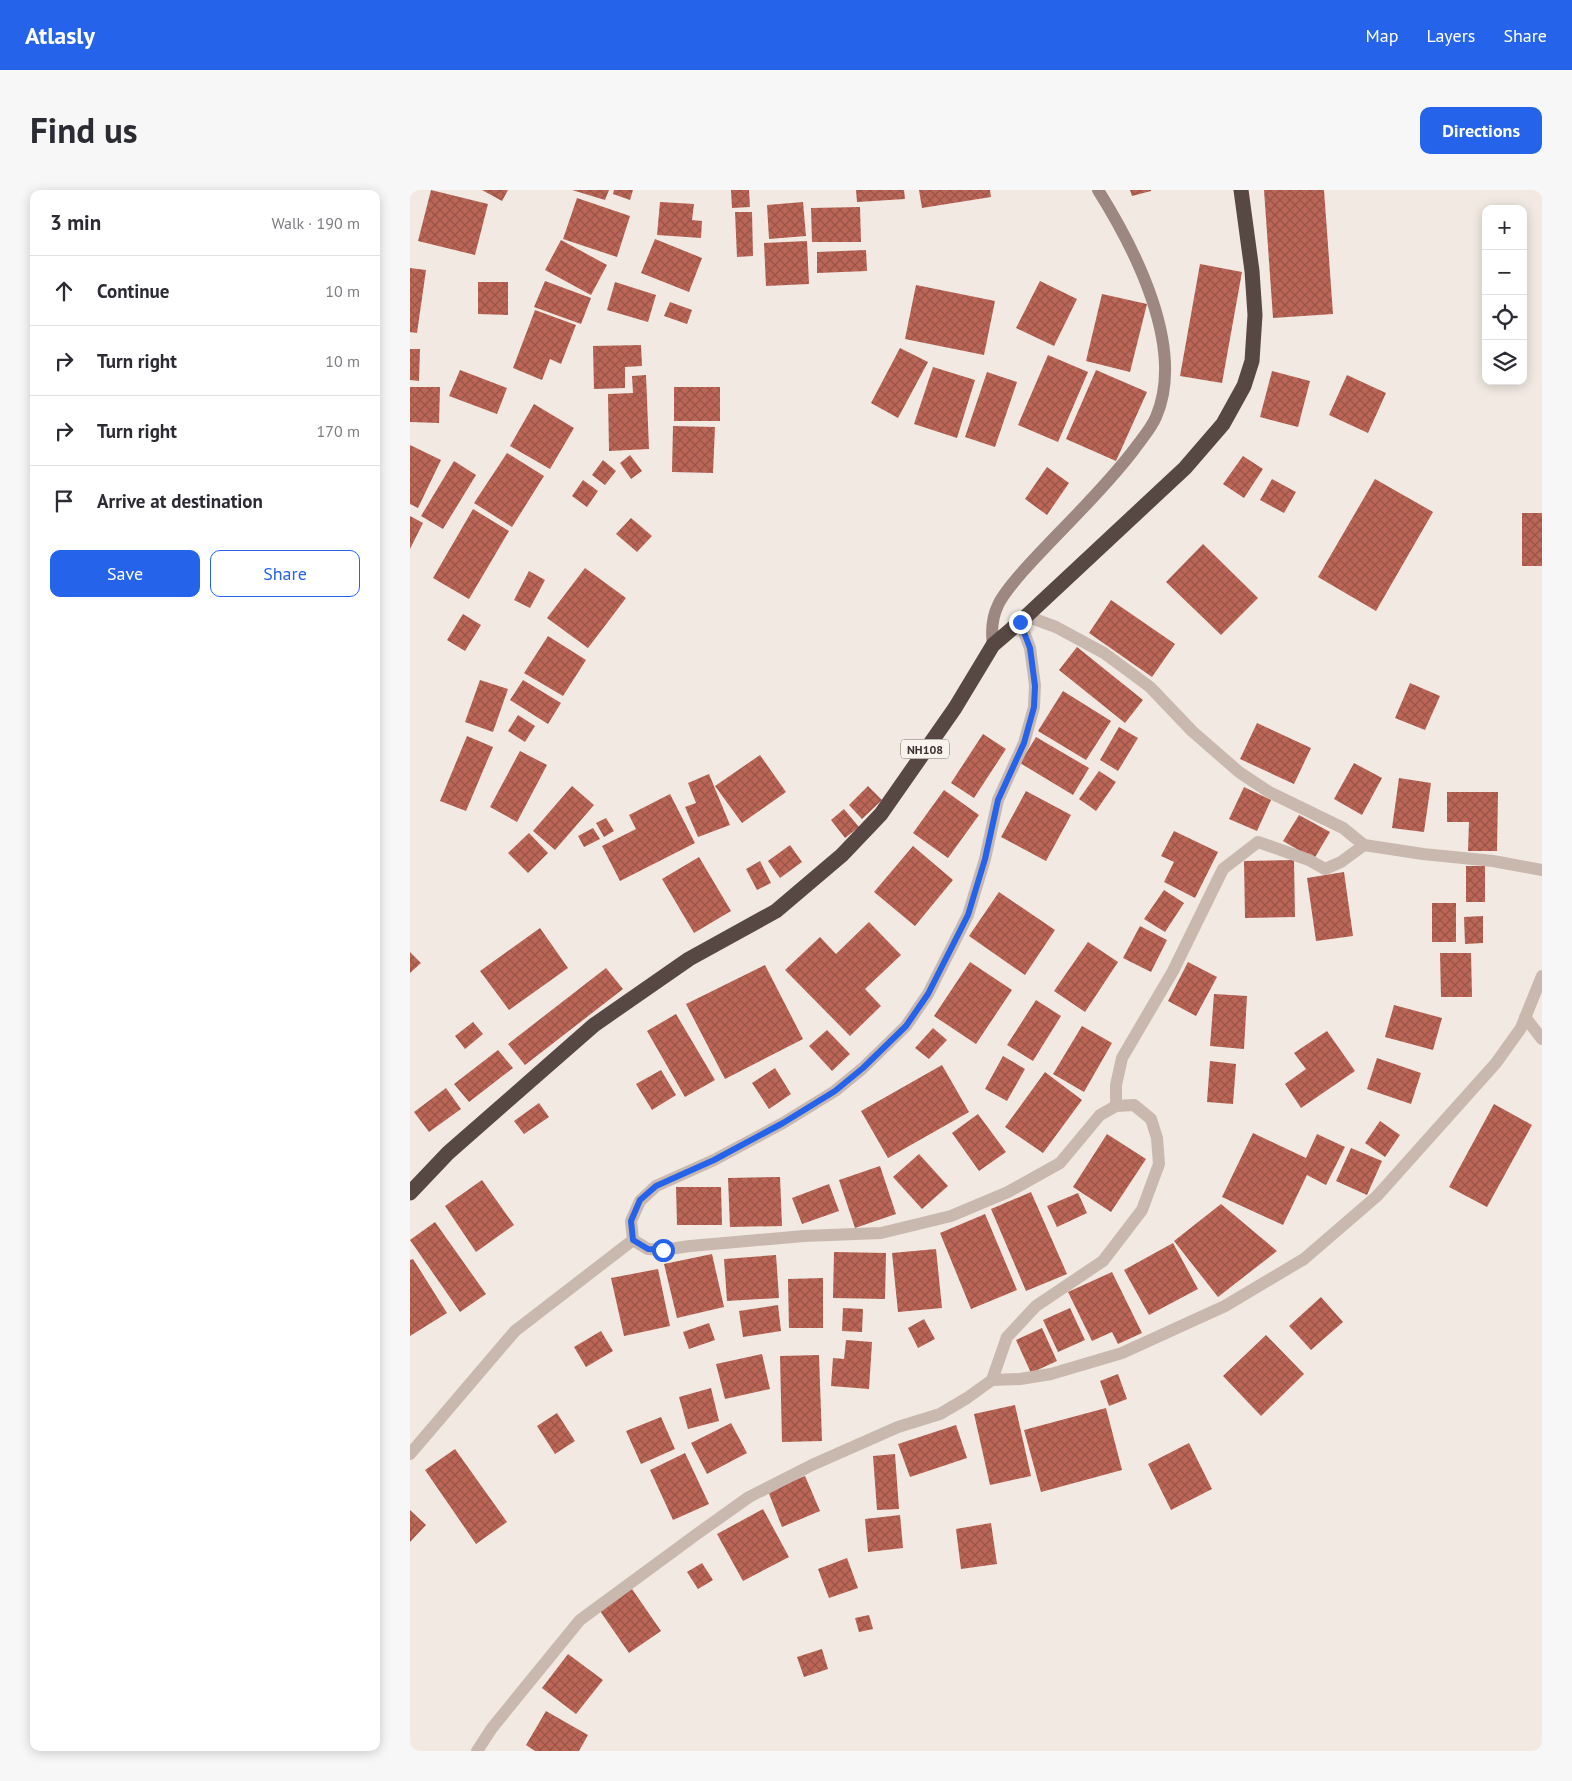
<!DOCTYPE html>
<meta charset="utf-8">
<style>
body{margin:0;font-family:"PT Sans",sans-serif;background:#f7f7f7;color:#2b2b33}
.controls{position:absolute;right:15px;top:15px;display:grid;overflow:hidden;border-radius:10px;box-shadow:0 2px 12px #0003}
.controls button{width:45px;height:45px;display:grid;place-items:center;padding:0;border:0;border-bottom:1px solid #e1e1e2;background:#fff;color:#2b2b33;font:25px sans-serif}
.stop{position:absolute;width:15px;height:15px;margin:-11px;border:4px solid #2563eb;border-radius:50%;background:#fff}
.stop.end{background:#2563eb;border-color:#fff;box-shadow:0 1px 5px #0008}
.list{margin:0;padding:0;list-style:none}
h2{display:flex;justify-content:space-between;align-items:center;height:65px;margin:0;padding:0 20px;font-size:21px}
h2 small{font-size:16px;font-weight:400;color:#7c7c81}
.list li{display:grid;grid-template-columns:32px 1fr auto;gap:15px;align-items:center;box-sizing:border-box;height:70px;padding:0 20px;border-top:1px solid #e1e1e2}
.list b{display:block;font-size:19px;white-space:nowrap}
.list em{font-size:16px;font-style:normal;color:#7c7c81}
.actions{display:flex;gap:10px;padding:15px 20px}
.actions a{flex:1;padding:11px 0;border:1px solid #2563eb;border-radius:10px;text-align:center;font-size:18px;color:#2563eb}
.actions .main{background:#2563eb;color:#fff}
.icon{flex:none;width:28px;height:28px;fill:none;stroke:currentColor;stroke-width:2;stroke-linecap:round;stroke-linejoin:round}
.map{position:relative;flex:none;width:1132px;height:1561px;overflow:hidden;border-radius:10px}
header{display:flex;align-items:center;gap:30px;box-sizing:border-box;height:70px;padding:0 25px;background:#2563eb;color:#fff}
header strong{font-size:24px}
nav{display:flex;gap:28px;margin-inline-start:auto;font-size:18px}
.intro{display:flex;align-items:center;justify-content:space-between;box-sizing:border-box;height:120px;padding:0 30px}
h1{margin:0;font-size:35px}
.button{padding:12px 22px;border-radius:10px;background:#2563eb;color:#fff;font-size:18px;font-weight:700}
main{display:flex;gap:30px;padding:0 30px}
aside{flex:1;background:#fff;border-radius:10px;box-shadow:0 2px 12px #0003}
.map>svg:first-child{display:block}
.building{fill:url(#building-cross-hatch)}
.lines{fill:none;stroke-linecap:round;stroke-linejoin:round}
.street{stroke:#c9b8ae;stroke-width:12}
.secondary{stroke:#9c8880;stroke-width:12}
.highway{stroke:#584844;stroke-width:15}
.route{stroke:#2563eb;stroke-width:6}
.labels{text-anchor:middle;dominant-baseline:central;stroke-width:5;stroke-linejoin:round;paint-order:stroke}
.shield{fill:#f9f3ee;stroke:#726a66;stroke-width:1}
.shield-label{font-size:12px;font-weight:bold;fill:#382f2c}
</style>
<header>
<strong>Atlasly</strong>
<nav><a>Map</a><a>Layers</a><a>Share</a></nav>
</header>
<div class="intro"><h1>Find us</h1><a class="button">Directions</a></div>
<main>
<aside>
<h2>3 min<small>Walk · 190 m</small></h2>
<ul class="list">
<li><svg class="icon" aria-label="ahead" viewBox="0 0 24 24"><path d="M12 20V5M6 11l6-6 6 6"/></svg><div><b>Continue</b></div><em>10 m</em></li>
<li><svg class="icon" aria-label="right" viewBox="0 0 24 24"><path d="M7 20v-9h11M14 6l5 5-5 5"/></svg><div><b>Turn right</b></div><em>10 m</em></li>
<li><svg class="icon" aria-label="right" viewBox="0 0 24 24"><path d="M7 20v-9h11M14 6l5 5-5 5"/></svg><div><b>Turn right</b></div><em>170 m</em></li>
<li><svg class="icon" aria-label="arrive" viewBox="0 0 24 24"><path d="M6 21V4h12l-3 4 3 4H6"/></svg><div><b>Arrive at destination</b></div></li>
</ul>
<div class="actions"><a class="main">Save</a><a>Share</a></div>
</aside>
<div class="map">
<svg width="1132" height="1561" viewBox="0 0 1132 1561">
<defs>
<pattern id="building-cross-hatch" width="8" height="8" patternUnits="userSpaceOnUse" patternTransform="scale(1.25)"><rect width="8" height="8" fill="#bb6657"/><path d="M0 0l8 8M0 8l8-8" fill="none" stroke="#995448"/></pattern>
</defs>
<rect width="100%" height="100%" fill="#f1e9e2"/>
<!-- building -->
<path class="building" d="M21,0L78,14L65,65L8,51Z
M72,0H98L92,11Z
M162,0H199L195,10Z
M204,0H223L220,10L203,4Z
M321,0H339L340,17L322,18Z
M446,0H494L495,9L447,12Z
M509,0H580L581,7L512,18Z
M720,0H741V1L722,6Z
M854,0H914L923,124L863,128Z
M167,8L220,26L207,67L153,49Z
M250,12L284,14L282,30L292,31L291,48L247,45Z
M393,12L396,46L359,49L357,15Z
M450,17L451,52H402L401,18Z
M325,22H342L343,66L327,67Z
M245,49L292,68L279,102L231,83Z
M151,50L197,75L181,105L135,80Z
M397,51L399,94L356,96L354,53Z
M456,60L457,81L407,83V62Z
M790,74L832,82L812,193L770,186Z
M0,78L16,80L7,143L0,142Z
M135,91L181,108L171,134L124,117Z
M630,91L667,109L644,156L606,138Z
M68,92H98V125L68,124Z
M205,92L246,105L238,132L197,120Z
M506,95L585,111L574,165L495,149Z
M692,104L737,114L720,182L676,171Z
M260,112L282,120L277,134L254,126Z
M125,120L166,135L151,174L140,169L132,190L103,178Z
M231,155L232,176L215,177V198L184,199L183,156Z
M490,158L518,172L488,228L461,213Z
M0,159H10L9,191L0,190Z
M638,165L678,182L648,252L608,235Z
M523,177L565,190L547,248L504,234Z
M50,180L97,198L87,224L39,206Z
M686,180L737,202L706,271L656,249Z
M862,181L900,191L888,237L850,227Z
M577,182L607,192L585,257L555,247Z
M236,185L239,259L199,261L198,204L223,203L222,186Z
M937,185L976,203L958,243L919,225Z
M0,197H30L29,233L0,232Z
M264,197H310V231H264Z
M124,214L164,238L140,279L100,256Z
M263,236L305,237L303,283L262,282Z
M0,255L31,270L8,318L0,314Z
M97,263L134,286L102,337L64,313Z
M220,265L232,281L221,289L210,273Z
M833,266L853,279L834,308L813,294Z
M193,270L206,281L195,295L182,285Z
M44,271L66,285L33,339L11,326Z
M637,277L659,293L637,325L615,309Z
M862,289L886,302L874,323L850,310Z
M965,289L1023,322L966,421L908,387Z
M173,290L188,301L177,317L162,306Z
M63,319L99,341L59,409L23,388Z
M1112,323H1132V376H1112Z
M0,326L13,333L0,359Z
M221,328L242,346L227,362L206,344Z
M793,354L848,408L811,445L756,392Z
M175,378L216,408L178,458L137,428Z
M119,381L135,390L120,418L104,410Z
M701,410L765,454L742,487L679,443Z
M53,424L71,435L55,461L37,450Z
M138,446L176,470L153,506L114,483Z
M667,457L733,510L715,533L649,480Z
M70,490L98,499L83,542L55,532Z
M113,490L151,513L138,534L100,510Z
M1000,493L1030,506L1015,540L985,528Z
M653,501L701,531L676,570L628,541Z
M108,525L125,536L115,552L98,541Z
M847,533L901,558L884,594L830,569Z
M709,537L728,548L708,581L690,570Z
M573,544L596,559L564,608L541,593Z
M57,546L83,557L56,621L30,611Z
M626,547L679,578L663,605L610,573Z
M110,561L137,575L107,632L80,617Z
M350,565L376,602L332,633L305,596Z
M944,573L972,588L952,625L924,609Z
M689,581L706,592L686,621L669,609Z
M299,584L320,635L288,647L275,617L286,613L278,593Z
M989,588L1021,593L1014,642L982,638Z
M162,596L184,615L145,660L123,641Z
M458,596L472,610L452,629L439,615Z
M834,597L861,610L847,641L819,629Z
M534,600L569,625L538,668L503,643Z
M616,601L661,625L636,671L591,647Z
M1037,602H1088L1087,661H1058L1059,632H1037Z
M260,604L285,653L210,691L192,656L226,639L219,625Z
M434,619L449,637L435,648L421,630Z
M889,625L920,642L904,669L873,651Z
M196,628L204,641L194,647L186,633Z
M183,638L190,649L174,657L168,646Z
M764,641L808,662L785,708L754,692L764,672L751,666Z
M119,643L138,663L118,683L98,663Z
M380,655L392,672L370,688L358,671Z
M503,656L543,690L505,736L464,702Z
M289,667L321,721L284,743L252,689Z
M884,670L885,727L835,728L834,671Z
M350,671L361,693L347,700L336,679Z
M1056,676H1075V712H1056Z
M934,682L943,746L906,751L897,688Z
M754,700L774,713L755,742L734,729Z
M589,702L645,740L615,785L559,746Z
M1022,713H1046V752H1022Z
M1073,726V753L1055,754L1054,727Z
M459,732L491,765L455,799L471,816L440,846L375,780L410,747L426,764Z
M730,736L757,750L741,782L713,768Z
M130,738L158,778L99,820L70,781Z
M678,752L708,772L675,822L644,801Z
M0,762L11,773L0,783Z
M1030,763H1061L1062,807H1031Z
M560,772L602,800L566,854L524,826Z
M778,772L807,787L786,826L758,811Z
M355,775L393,849L315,889L276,814Z
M196,778L213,799L115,875L98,854Z
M804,804L837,806L834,859L800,856Z
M626,810L651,826L623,871L597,855Z
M984,815L1032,828L1023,860L975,847Z
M266,824L305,890L275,907L237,841Z
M63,832L73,844L55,859L45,846Z
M672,836L702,853L674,902L643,884Z
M523,838L537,850L519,869L505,858Z
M417,840L440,864L422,881L399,856Z
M917,841L945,881L891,918L875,894L896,879L884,863Z
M88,860L103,878L59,912L44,894Z
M593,866L615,879L597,911L575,899Z
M967,868L1011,883L1001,914L957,899Z
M800,871L826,874L823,914L797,912Z
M532,875L559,922L478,968L451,921Z
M365,878L381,904L359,919L342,893Z
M251,880L266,905L242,920L226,894Z
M635,882L672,910L633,963L595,937Z
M36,898L51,919L19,942L4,922Z
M129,913L139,927L114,944L104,931Z
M1084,914L1122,935L1077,1017L1039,997Z
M568,924L596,962L569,981L542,943Z
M970,931L990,945L975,967L955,953Z
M843,943L896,968L907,944L935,957L916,995L897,985L873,1035L812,1007Z
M697,944L736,969L701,1022L663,997Z
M941,958L972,971L957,1005L926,991Z
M509,964L538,996L512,1019L483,987Z
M470,976L486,1024L445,1038L429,990Z
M370,987L372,1036L320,1037L318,988Z
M72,990L104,1035L66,1062L35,1016Z
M419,994L429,1021L392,1034L382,1008Z
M266,997H311L312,1035H267Z
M621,1002L657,1084L616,1101L581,1019Z
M668,1003L677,1023L647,1037L637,1016Z
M811,1014L867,1061L808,1107L764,1051Z
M575,1024L607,1100L561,1119L530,1043Z
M25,1032L76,1104L50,1122L0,1050Z
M763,1053L788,1099L739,1125L714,1080Z
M526,1059L532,1118L488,1122L482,1063Z
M424,1062L476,1063L475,1109L423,1108Z
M302,1064L314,1117L267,1128L254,1074Z
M366,1065L369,1108L317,1111L314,1069Z
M3,1069L37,1123L0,1146V1070Z
M248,1079L260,1136L214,1146L201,1088Z
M702,1082L732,1143L708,1154L702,1142L682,1151L658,1102Z
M413,1088V1138H379L378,1089Z
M911,1107L933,1132L901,1160L879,1136Z
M368,1115L371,1141L333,1147L329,1121Z
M433,1118L453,1119L452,1142L432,1141Z
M660,1118L675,1150L648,1162L633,1130Z
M514,1129L525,1149L508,1158L498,1138Z
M299,1133L305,1150L279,1159L273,1142Z
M632,1138L647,1171L621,1183L606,1150Z
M191,1141L203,1161L176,1177L164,1157Z
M856,1145L894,1184L851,1226L813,1186Z
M436,1150L462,1152L459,1199L421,1196L423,1168L434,1169Z
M352,1164L360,1199L315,1209L306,1174Z
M409,1165L412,1251L372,1252L370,1166Z
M708,1184L717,1209L699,1216L690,1191Z
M301,1198L309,1231L278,1239L269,1207Z
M605,1215L621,1286L580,1295L564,1224Z
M696,1218L712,1280L631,1302L614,1240Z
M147,1223L165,1251L145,1264L127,1236Z
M251,1227L265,1259L231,1274L216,1241Z
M321,1233L337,1263L297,1284L281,1253Z
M546,1235L557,1268L500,1287L488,1254Z
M779,1253L802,1299L761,1320L738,1274Z
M45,1259L97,1332L66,1354L15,1280Z
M275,1263L299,1314L263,1330L240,1280Z
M485,1264L489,1319L467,1320L463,1266Z
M395,1286L410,1321L372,1337L358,1301Z
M353,1319L379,1367L333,1391L307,1344Z
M0,1320L16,1335L0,1352Z
M490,1325L493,1358L458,1362L455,1329Z
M581,1333L587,1374L551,1379L546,1339Z
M437,1368L448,1398L419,1408L408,1379Z
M292,1373L303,1390L288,1399L277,1382Z
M222,1399L251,1441L219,1463L190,1421Z
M459,1425L463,1439L449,1442L445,1428Z
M412,1459L418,1479L394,1487L387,1467Z
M158,1464L193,1490L166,1524L132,1498Z
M136,1521L178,1545L169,1561H125L116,1555Z"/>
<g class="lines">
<!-- street -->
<path class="street" d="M616,426L646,437L694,463L740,497L782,541L829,582L859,602L933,638L954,655
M1115,827L1132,849
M706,916V895L712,868L763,781L813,679L848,652L899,670L915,679L931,672L954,655L1013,664L1083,671L1132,680
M582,1190L610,1189L641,1184L712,1163L815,1116L894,1069L967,1006L1086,873L1111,838L1132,786
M0,1264L105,1141L223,1050
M67,1561L82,1538L170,1430L287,1344L339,1307L402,1275L488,1237L530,1224L557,1208L582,1190L597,1147L626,1116L693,1071L732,1020L749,974L747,948L741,929L724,915L706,916L690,925L650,973L598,1002L541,1026L471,1043L394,1046L280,1056L253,1060L238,1059L223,1050L221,1031L230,1011L246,996L304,970L373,933L425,901L453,878L496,836L518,804L558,725L575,669L588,610L614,553L624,517L625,495L620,458L610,432"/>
<!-- secondary -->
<path class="secondary" d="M583,455C578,420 593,404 615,379C651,339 690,304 723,261C730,251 741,239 746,227C776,158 725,59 688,0"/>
<!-- highway -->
<path class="highway" d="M0,1003L38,963L184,835L279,769L366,721L432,665L471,624L545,518L583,455L610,432L775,278L813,234L834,196L842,171L845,125L842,81L831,0"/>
</g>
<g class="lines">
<!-- route -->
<path class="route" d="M253,1060L238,1059L223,1050L221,1031L230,1010L246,996L304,970L373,933L425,901L453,878L496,836L518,804L558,725L575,669L588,610L614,553L624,517L625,496L620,458L610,432"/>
</g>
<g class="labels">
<!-- shield labels -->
<rect class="shield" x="491" y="549.5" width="48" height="19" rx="4"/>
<g class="shield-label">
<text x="515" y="559">NH108</text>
</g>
</g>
</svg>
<div class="controls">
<button>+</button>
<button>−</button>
<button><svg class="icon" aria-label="locate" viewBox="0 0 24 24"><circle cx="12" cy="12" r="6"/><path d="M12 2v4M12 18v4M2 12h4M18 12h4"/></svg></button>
<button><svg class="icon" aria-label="layers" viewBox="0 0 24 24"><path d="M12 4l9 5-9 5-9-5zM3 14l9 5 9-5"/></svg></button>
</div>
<div class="stop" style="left:253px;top:1060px"></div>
<div class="stop end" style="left:610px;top:432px"></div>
</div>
</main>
